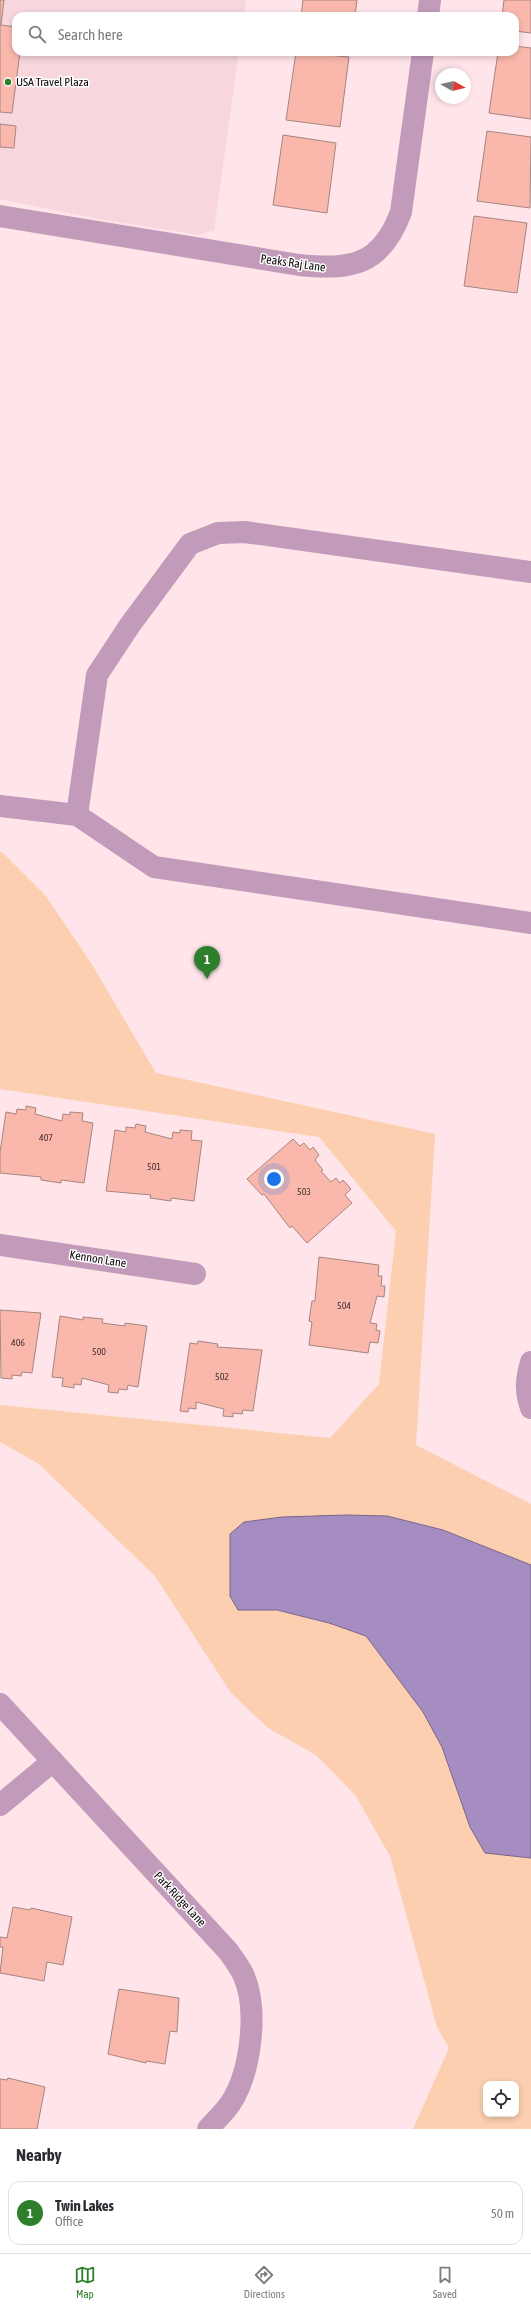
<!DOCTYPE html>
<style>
body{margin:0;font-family:"Asap Condensed",sans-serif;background:#f2f2f3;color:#2b2b33}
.controls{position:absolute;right:12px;bottom:12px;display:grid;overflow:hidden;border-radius:8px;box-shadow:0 2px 6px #0003}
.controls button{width:36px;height:36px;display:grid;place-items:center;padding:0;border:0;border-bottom:1px solid #e1e1e2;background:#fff;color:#2b2b33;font:20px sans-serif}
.compass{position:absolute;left:435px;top:68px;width:36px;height:36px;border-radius:50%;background:#fff;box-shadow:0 2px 6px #0003;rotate:98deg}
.you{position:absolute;left:274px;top:1179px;width:14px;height:14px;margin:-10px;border:3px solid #fff;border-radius:50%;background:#1a73e8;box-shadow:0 0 0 6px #1a73e833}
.badge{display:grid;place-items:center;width:26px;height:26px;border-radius:50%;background:#2d7f2b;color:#fff;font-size:13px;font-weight:700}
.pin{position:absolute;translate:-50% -33px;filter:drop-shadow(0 1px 2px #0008)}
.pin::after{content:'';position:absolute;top:21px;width:14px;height:12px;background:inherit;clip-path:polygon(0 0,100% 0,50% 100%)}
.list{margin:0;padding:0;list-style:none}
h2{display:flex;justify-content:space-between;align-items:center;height:52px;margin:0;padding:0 16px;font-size:17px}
h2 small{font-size:13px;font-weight:400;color:#7c7c81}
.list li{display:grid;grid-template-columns:26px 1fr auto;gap:12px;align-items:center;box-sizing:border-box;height:64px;margin:0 8px 8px;padding:0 8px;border:1px solid #e1e1e2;border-radius:12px}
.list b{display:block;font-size:15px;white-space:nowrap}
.list p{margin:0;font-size:13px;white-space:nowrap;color:#7c7c81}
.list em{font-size:13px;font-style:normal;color:#7c7c81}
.icon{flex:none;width:22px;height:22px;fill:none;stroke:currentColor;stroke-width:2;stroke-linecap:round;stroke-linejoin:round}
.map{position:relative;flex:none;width:531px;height:2129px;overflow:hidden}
.search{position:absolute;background:#fff;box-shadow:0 2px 6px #0003;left:12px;right:12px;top:12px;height:44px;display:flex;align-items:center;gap:10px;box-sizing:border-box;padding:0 14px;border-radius:12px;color:#7c7c81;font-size:15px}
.sheet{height:124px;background:#fff}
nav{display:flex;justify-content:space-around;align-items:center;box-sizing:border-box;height:56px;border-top:1px solid #e1e1e2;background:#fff;font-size:11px;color:#7c7c81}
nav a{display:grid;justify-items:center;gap:2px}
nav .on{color:#2d7f2b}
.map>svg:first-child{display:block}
.built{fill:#f7d6de}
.green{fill:#fbcfaf;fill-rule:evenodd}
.water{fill:#a58dc1;stroke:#79658a}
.building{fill:#fab8ad;stroke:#a48680}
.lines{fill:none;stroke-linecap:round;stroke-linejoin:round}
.minor{stroke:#c29bba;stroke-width:22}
.poi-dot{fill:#2d7f2b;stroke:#fff;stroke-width:1.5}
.labels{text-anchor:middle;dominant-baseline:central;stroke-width:3;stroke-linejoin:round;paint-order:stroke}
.number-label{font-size:10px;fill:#4c3434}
.poi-label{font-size:12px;fill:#12080b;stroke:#fff;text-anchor:start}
.street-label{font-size:12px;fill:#12080b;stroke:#fff}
</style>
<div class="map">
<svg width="531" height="2129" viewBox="0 0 531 2129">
<rect width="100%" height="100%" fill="#ffe4ea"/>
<!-- built -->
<path class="built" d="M0,0H246L244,16H16V52H239L214,230L199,235L100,219L0,199Z"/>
<!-- green -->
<path class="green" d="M0,852L3,853L45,895L91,963L156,1073L435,1134L416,1445L531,1504V1565L443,1530L387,1516H313L244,1522L239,1610H277L329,1623L366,1636L423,1712L442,1747L470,1827L485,1852L531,1858V2129H413L449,2048L437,2027L390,1856L355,1795L316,1755L268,1728L231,1693L155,1576L39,1464L0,1442V1405L330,1438L379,1384L396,1231L319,1137L0,1089ZM486,2084H516V2114H486Z"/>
<!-- water -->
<path class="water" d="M347,1515L387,1516L443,1530L531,1565V1858L485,1853L470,1827L442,1747L423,1712L366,1636L329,1623L277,1610H238L230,1596V1534L244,1522L282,1517Z"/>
<!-- building -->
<path class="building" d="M0,0H4L1,25L16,27V52H20L12,113L0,112Z
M303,0H357L355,16H301Z
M504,0H531V33L515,31V16H502Z
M515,46L531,48V119L489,113L498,52H515Z
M296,52L349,57L340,127L286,120Z
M0,124L16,126L14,148L0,147Z
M487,131L531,137L530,208L477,201Z
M283,135L336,143L327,213L273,205Z
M474,216L527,223L517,293L464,286Z
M26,1106L36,1108L35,1114L62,1121L63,1114L70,1115V1112L83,1113L82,1121L93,1123L84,1183L61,1180V1183L41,1180V1177L0,1173V1152L6,1112L16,1114L17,1109L26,1110Z
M136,1124L146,1126L145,1132L172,1139L173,1132L180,1133V1130L192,1131L191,1140L202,1141L194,1201L171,1198V1201L150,1198L151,1195L106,1191L115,1130L126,1132V1127L135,1128Z
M293,1139L300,1146L304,1143L310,1150L313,1147L319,1155L315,1160L323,1170L321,1171L331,1182L336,1178L340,1183L343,1180L351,1189L345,1195L352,1203L307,1243L292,1226L290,1228L264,1194L262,1195L247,1179Z
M319,1257L379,1265L378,1276H382L381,1286H385L384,1297L377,1296L370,1323L377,1324L376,1330L380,1331L378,1343L370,1342L368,1353L309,1345L312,1322L309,1321L312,1301H315Z
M0,1310L41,1313L32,1373L22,1372L21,1376L12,1375V1379L1,1378Z
M60,1316L83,1320V1317L103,1319L102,1323L125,1326V1323L147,1326L138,1387L128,1385L127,1390L119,1389L118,1393L108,1392L109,1385L82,1378L81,1385L74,1384V1388L62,1386L63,1378L52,1377Z
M198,1341L218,1344L217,1347L262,1350L253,1411L243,1410L242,1414L233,1413V1417L223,1416L224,1409L196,1402V1409L189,1408L188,1412L180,1411L190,1343L197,1344Z
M13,1907L30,1910L31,1908L72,1917L63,1965L47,1962L44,1981L0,1973L3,1947H0V1937L7,1938Z
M119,1989L179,1998L177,2032L170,2031L165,2064L146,2061V2063L108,2054Z
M8,2078L45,2087L37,2129H0V2079L7,2080Z"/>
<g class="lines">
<!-- minor -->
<path class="minor" d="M428,16L430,0
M0,216L299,265C351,270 381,266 401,212L423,52
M0,806L77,815L154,867L531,923
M77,815L97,675L130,625L190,544L218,533L245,532L531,572
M0,1245L195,1274
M531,1362C526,1379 525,1391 531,1408
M0,1704L228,1951C233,1958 239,1966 243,1974C259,2008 251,2073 230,2104C224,2113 215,2121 208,2129
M0,1805L53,1761"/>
</g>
<!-- markers -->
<circle class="poi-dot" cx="8" cy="82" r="4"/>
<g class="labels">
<!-- number labels -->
<g class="number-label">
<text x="46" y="1137">407</text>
<text x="154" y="1166">501</text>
<text x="304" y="1191">503</text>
<text x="344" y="1305">504</text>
<text x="18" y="1342">406</text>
<text x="99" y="1351">500</text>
<text x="222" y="1376">502</text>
</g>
<!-- poi labels -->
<g class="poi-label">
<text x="16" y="82">USA Travel Plaza</text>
</g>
<!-- street labels -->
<g class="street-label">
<text transform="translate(293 263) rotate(8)">Peaks Raj Lane</text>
<text transform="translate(98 1259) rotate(9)">Kennon Lane</text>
<text transform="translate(180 1899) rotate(47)">Park Ridge Lane</text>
</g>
</g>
</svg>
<div class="controls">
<button><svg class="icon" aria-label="locate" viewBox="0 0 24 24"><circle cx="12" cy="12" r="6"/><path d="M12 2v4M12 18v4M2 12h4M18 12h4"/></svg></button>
</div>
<svg class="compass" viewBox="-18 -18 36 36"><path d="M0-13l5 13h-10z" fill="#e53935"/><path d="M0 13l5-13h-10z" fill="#7c7c81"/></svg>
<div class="you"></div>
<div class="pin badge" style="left:207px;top:979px">1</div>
<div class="search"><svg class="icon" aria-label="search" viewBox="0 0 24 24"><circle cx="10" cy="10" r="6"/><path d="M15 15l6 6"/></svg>Search here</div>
</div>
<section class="sheet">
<h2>Nearby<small></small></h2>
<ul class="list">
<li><span class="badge">1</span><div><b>Twin Lakes</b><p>Office</p></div><em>50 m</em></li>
</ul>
</section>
<nav>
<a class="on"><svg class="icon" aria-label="map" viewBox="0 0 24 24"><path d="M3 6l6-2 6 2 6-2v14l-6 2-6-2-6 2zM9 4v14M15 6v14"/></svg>Map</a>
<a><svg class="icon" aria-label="directions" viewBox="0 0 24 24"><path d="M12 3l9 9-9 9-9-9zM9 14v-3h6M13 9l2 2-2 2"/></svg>Directions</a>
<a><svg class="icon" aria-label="saved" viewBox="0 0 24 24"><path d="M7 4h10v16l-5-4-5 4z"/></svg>Saved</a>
</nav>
